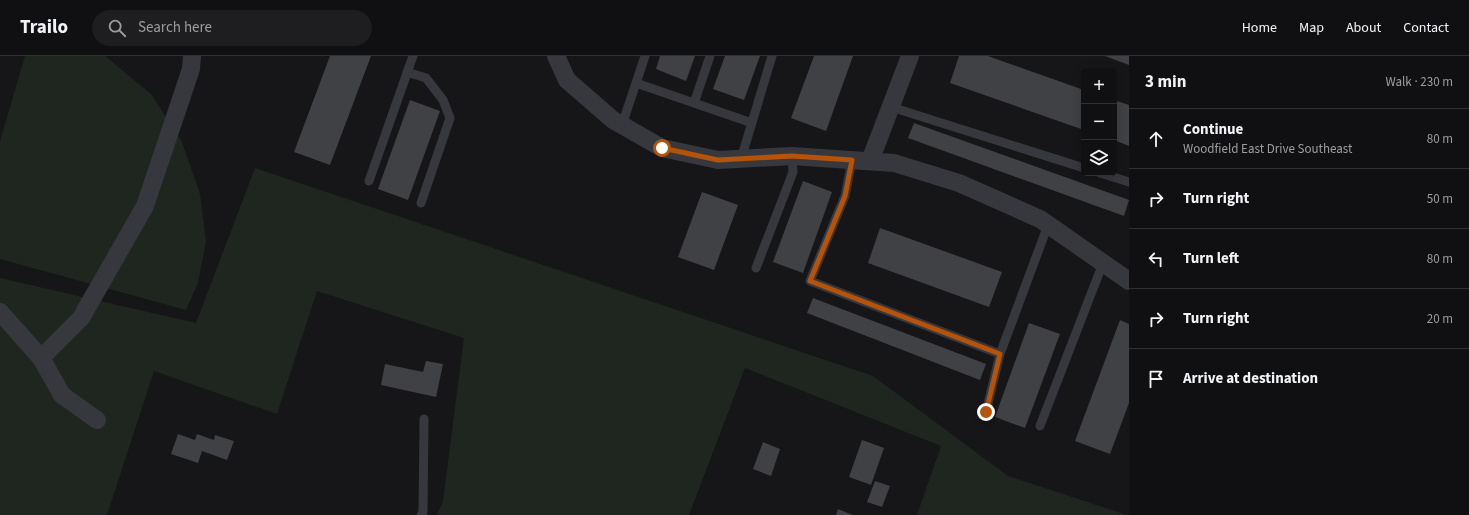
<!DOCTYPE html>
<meta charset="utf-8">
<style>
body{margin:0;font-family:"Source Sans 3",sans-serif;background:#1e1e20;color:#f1f3f6}
.controls{position:absolute;right:12px;top:12px;display:grid;overflow:hidden;border-radius:6px;box-shadow:0 2px 10px #0003}
.controls button{width:36px;height:36px;display:grid;place-items:center;padding:0;border:0;border-bottom:1px solid #303032;background:#101012;color:#f1f3f6;font:20px sans-serif}
.stop{position:absolute;width:12px;height:12px;margin:-9px;border:3px solid #b45309;border-radius:50%;background:#fff}
.stop.end{background:#b45309;border-color:#fff;box-shadow:0 1px 4px #0008}
.list{margin:0;padding:0;list-style:none}
h2{display:flex;justify-content:space-between;align-items:center;height:52px;margin:0;padding:0 16px;font-size:17px}
h2 small{font-size:13px;font-weight:400;color:#9c9d9f}
.list li{display:grid;grid-template-columns:26px 1fr auto;gap:12px;align-items:center;box-sizing:border-box;height:60px;padding:0 16px;border-top:1px solid #303032}
.list b{display:block;font-size:15px;white-space:nowrap}
.list p{margin:0;font-size:13px;white-space:nowrap;color:#9c9d9f}
.list em{font-size:13px;font-style:normal;color:#9c9d9f}
.icon{flex:none;width:22px;height:22px;fill:none;stroke:currentColor;stroke-width:2;stroke-linecap:round;stroke-linejoin:round}
.map{position:relative;flex:none;width:1129px;height:459px;overflow:hidden}
header{display:flex;align-items:center;gap:24px;box-sizing:border-box;height:56px;padding:0 20px;background:#101012;border-bottom:1px solid #303032}
header strong{font-size:19px}
nav{display:flex;gap:22px;margin-inline-start:auto;font-size:14px}
.search{width:280px;height:36px;background:#1e1e20;display:flex;align-items:center;gap:10px;box-sizing:border-box;padding:0 14px;border-radius:22px;color:#9c9d9f;font-size:15px}
main{display:flex}
aside{flex:1;background:#101012}
.map>svg:first-child{display:block}
.green{fill:#1e261f}
.building{fill:#404145}
.lines{fill:none;stroke-linecap:round;stroke-linejoin:round}
.service{stroke:#37383d;stroke-width:9}
.minor{stroke:#37383d;stroke-width:18}
.route{stroke:#b45309;stroke-width:5}
</style>
<header>
<strong>Trailo</strong>
<div class="search"><svg class="icon" aria-label="search" viewBox="0 0 24 24"><circle cx="10" cy="10" r="6"/><path d="M15 15l6 6"/></svg>Search here</div>
<nav><a>Home</a><a>Map</a><a>About</a><a>Contact</a></nav>
</header>
<main>
<div class="map">
<svg width="1129" height="459" viewBox="0 0 1129 459">
<rect width="100%" height="100%" fill="#161618"/>
<!-- green -->
<path class="green" d="M25,0H105L151,38L182,86L200,138L206,186L198,227L186,254L0,203V85Z
M255,112L873,320L1008,420L1127,459H917L941,390L745,312L689,459H437L443,445L464,282L317,235L277,358L154,315L107,459H0V222L196,267Z"/>
<!-- building -->
<path class="building" d="M330,0H371L330,109L294,96Z
M660,0H695L686,25L656,13Z
M725,0H760L744,44L713,33Z
M814,0H853L826,75L791,62Z
M959,0H988L1084,34V74L950,27Z
M1105,0H1129V9Z
M410,44L440,55L408,144L378,133Z
M1114,44L1129,49V90L1114,84Z
M914,67L1129,144L1124,160L908,82Z
M803,125L832,136L803,217L773,206Z
M702,136L738,149L714,214L678,201Z
M880,172L1002,216L989,251L868,207Z
M813,242L986,308L980,324L807,257Z
M1120,264L1129,268V347L1110,398L1075,385Z
M1029,267L1060,278L1025,372L995,361Z
M426,305L443,308L436,341L381,329L385,308L423,316Z
M178,378L195,384L197,378L214,384L215,379L234,385L227,404L202,395L198,407L171,398Z
M862,384L884,392L871,429L849,421Z
M763,386L780,393L771,420L753,413Z
M875,425L890,430L882,451L867,446Z
M838,453L853,459H836Z"/>
<g class="lines">
<!-- service -->
<path class="service" d="M407,16L426,22L443,44L450,62L421,147
M636,27L752,67
M694,47L710,0
M891,51L1084,112
M622,69L645,0
M741,103L772,0
M852,104L845,140L810,225L1000,298
M1100,117L1129,126
M369,125L413,0
M756,212L793,116L792,100
M986,356L1000,298L1048,169
M1040,370L1103,207
M421,459L423,456L424,363"/>
<!-- minor -->
<path class="minor" d="M556,0L567,24L613,64L662,92L718,104L792,100L894,107L959,127L1040,163L1129,225
M870,105L910,0
M0,256L41,302L62,339L97,364
M41,302L81,262L145,150L191,13L192,0"/>
</g>
<g class="lines">
<!-- route -->
<path class="route" d="M662,92L718,104L792,100L852,104L845,140L810,225L1000,298L986,356"/>
</g>
</svg>
<div class="controls">
<button>+</button>
<button>−</button>
<button><svg class="icon" aria-label="layers" viewBox="0 0 24 24"><path d="M12 4l9 5-9 5-9-5zM3 14l9 5 9-5"/></svg></button>
</div>
<div class="stop" style="left:662px;top:92px"></div>
<div class="stop end" style="left:986px;top:356px"></div>
</div>
<aside>
<h2>3 min<small>Walk · 230 m</small></h2>
<ul class="list">
<li><svg class="icon" aria-label="ahead" viewBox="0 0 24 24"><path d="M12 20V5M6 11l6-6 6 6"/></svg><div><b>Continue</b><p>Woodfield East Drive Southeast</p></div><em>80 m</em></li>
<li><svg class="icon" aria-label="right" viewBox="0 0 24 24"><path d="M7 20v-9h11M14 6l5 5-5 5"/></svg><div><b>Turn right</b></div><em>50 m</em></li>
<li><svg class="icon" aria-label="left" viewBox="0 0 24 24"><path d="M17 20v-9H6M10 6l-5 5 5 5"/></svg><div><b>Turn left</b></div><em>80 m</em></li>
<li><svg class="icon" aria-label="right" viewBox="0 0 24 24"><path d="M7 20v-9h11M14 6l5 5-5 5"/></svg><div><b>Turn right</b></div><em>20 m</em></li>
<li><svg class="icon" aria-label="arrive" viewBox="0 0 24 24"><path d="M6 21V4h12l-3 4 3 4H6"/></svg><div><b>Arrive at destination</b></div></li>
</ul>
</aside>
</main>
